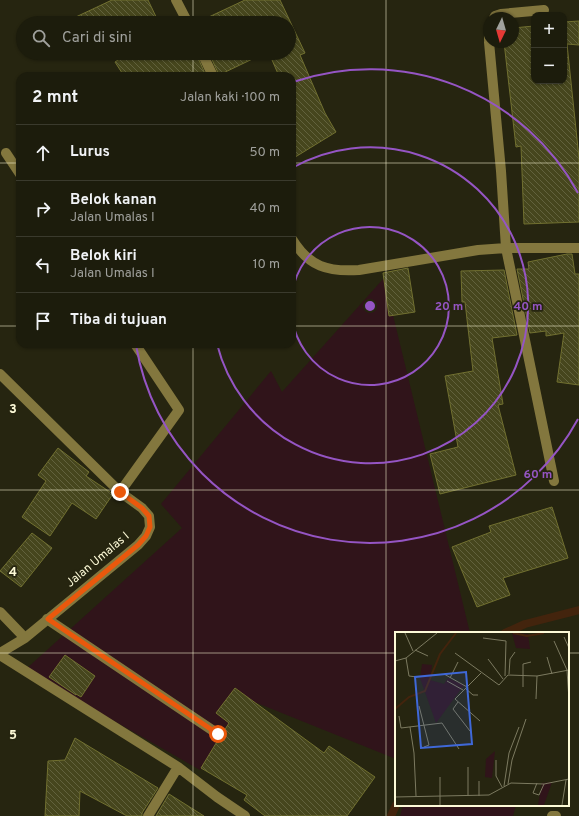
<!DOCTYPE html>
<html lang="id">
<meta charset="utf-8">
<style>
body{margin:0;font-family:Overpass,sans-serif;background:#29291a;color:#f1f3f6}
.controls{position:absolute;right:12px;top:12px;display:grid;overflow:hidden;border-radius:8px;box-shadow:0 1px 3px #0004}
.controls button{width:36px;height:36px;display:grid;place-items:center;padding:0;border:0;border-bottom:1px solid #3a3a2d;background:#1c1c0c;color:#f1f3f6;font:20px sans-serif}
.compass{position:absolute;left:483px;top:12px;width:36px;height:36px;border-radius:50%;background:#1c1c0c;box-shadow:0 1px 3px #0004;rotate:185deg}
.stop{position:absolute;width:12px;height:12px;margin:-9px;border:3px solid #ea580c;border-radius:50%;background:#fff}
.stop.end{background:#ea580c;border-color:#fff;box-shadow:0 1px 4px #0008}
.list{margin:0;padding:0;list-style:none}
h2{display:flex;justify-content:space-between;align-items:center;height:52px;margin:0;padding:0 16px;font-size:17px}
h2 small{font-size:13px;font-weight:400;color:#a0a19d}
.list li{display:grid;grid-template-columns:26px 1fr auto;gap:12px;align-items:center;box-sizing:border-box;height:56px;padding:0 16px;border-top:1px solid #3a3a2d}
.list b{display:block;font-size:15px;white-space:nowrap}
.list p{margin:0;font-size:13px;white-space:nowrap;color:#a0a19d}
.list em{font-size:13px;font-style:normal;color:#a0a19d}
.icon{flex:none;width:22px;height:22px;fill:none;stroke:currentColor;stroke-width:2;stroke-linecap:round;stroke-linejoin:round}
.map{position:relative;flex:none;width:579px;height:816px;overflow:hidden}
.search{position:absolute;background:#1c1c0c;box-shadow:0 1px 3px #0004;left:16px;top:16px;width:280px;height:44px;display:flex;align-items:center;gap:10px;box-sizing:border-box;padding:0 14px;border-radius:22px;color:#a0a19d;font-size:15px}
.panel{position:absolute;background:#1c1c0c;box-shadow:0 1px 3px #0004;left:16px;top:72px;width:280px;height:276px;border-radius:12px}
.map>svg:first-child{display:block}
.grass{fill:#30141a}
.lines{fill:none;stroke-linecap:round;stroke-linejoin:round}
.stream{stroke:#43240d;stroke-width:8}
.building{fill:url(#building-back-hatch);stroke:#717030}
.minor{stroke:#83773e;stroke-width:10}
.route{stroke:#ea580c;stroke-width:5}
.grid{fill:none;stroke:#fdfad7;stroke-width:1;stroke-opacity:0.55}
.ring{fill:none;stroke:#9555c4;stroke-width:2}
.labels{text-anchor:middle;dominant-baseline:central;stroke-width:3.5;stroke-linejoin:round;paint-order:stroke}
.street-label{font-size:12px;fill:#fdfad7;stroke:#262510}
.inset-river{fill:none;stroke:#43240d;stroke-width:2}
.inset-road{fill:none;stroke:#7c7a60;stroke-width:1}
.view{fill:#3f68d8;fill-opacity:0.15;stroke:#3f68d8;stroke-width:2}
.inset-edge{fill:none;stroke:#fdfad7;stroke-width:2}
.grid-label{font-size:13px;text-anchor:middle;font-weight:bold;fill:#fdfad7;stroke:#262510;stroke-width:3.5;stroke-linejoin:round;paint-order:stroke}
.centre{fill:#9555c4;stroke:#262510;stroke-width:2}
.ring-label{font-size:12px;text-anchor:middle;font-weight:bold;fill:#9555c4;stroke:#262510;stroke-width:3.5;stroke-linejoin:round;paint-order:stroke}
</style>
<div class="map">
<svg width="579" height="816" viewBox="0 0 579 816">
<defs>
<pattern id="building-back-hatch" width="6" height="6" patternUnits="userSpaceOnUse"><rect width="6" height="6" fill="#46461d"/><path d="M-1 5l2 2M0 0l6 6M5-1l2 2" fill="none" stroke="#62623d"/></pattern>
</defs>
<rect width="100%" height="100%" fill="#262510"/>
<!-- grass -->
<path class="grass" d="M384,278L470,633H396V759L257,703L200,770L25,670L182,528L161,504L271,371L282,392Z
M403,805H516L513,816H400Z"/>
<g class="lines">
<!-- stream -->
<path class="stream" d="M505,633L525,624L579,610
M391,816L396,805"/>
</g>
<!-- building -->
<path class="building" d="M112,0H148L159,23H63Z
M245,0H280L305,53L300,55L325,113L336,132L292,159V76H279L269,53H289V23H196Z
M579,21V45L567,44L579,158V222L524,224L521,146L516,147L504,42H513V28L534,26V81H564V22Z
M128,53H196L206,76H124L115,62Z
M209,53H265L219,75Z
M567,254H572L575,274H579V385L557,382L564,333L546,336V331L530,333L517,269H529L528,262Z
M408,268L415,312L389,316L383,273Z
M504,270L517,335L492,338L503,404L498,405L516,475L440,494L430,454L458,447L445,376L473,371L465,302H462L461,271Z
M58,448L89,472L86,476L113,494L96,519L72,503L50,536L22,517L46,481L38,475Z
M552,507L568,558L503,578L510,595L477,607L452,547L491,532L489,526Z
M32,533L52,548L21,587L0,571Z
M65,655L95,676L81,697L76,694V695L49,677Z
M235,688L324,753L329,746L375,777L347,816H265L244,800L247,795L201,768L218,740H221L224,737V731L229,723L216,713Z
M75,738L158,788L142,813V816H127L80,791L79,816H45L48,761L65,760Z
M169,794L204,816H156Z"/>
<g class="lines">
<!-- minor -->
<path class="minor" d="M176,0L188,23
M494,18L495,16L501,14L544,10
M489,29V40
M489,42L501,171L506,248L554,481
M202,53L213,76
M6,153L20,174
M292,239C309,267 328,272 359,270L478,250L506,248H579
M0,374L120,492L142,508L149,516L150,527L146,536L138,545L25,638L0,653
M120,492L179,410L135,344
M0,612L25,638
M47,619L218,734
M0,655L178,767L217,797L245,816
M148,816L178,767
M552,816H556"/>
</g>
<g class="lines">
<!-- route -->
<path class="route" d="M120,492L142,508L149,516L150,527L146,536L138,545L48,619L218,734"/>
</g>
<!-- grid -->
<path class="grid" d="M193,0V23M386,0V816M193,53V76M0,163H20M292,163H579M0,326H20M292,326H579M193,344V816M0,490H579M0,653H396M568,653H579"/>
<!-- distance rings -->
<g class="ring">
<path d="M292 293A79 79 0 1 1 292 319"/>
<path d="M292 168A158 158 0 1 1 217 344"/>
<path d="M578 419A237 237 0 0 1 136 345M293 82A237 237 0 0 1 578 193"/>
</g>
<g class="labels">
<!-- street labels -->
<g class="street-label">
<text transform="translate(98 560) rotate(-40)">Jalan Umalas I</text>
</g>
</g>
<!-- overview -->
<g transform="translate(395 632)">
<rect width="174" height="174" fill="#262510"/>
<path d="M117,1L133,2L135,17L121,16ZM27,32L37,33L35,48L49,52L53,46L69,53L41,91L25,46ZM100,119L97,146L90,145L91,127ZM157,150L149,173H143L147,151Z" fill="#30141a"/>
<path class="inset-river" d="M118,1L132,4L149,1M0,77L14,65L30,59L45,22L61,1"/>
<path class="inset-road" d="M10,1L18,19M169,5L174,16M88,6L111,9L110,44M159,9L172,38L174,68M20,18L33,24M60,21L104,53L113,43L142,44L174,38M152,25L157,42M11,26L14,44L22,45M93,27L108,47M0,29L11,26L42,1M49,42L72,55M114,42L115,27L120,20M55,46L63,30M52,49L68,58M128,55V32L136,30M70,56L78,63H83M141,67L142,44M63,70L58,77L75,99M24,74L34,113L29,115M4,84L6,96L47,91L64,117M85,89L60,67L86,41M15,95L19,121L21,164M101,128V144L107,155M142,151L138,161L144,163L149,152M113,152L117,128L131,87M109,154L114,121L124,95M73,164V135M84,164V149M0,165L94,163L116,151L149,152L174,147M45,173V145M167,173L171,148"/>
<path class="view" d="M71,40L77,112L26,116L20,45Z"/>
<rect width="174" height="174" class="inset-edge"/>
</g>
<g class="grid-label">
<text x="13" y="413">3</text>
<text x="13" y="576">4</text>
<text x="13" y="739">5</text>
</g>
<circle cx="370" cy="306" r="6" class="centre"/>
<g class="ring-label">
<text x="449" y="310">20 m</text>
<text x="528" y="310">40 m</text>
<text x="538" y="478">60 m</text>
</g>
</svg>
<div class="controls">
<button>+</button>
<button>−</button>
</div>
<svg class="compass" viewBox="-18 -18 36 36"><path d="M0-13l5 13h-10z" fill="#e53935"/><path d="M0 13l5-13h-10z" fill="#a0a19d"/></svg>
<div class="stop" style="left:218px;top:734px"></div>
<div class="stop end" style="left:120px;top:492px"></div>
<div class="search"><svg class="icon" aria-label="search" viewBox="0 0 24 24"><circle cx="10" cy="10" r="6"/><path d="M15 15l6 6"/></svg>Cari di sini</div>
<section class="panel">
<h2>2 mnt<small>Jalan kaki · 100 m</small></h2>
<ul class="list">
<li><svg class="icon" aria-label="ahead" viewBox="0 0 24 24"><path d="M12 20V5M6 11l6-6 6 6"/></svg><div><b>Lurus</b></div><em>50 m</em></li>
<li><svg class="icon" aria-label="right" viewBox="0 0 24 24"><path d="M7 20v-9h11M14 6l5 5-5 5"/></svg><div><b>Belok kanan</b><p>Jalan Umalas I</p></div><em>40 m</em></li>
<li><svg class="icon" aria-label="left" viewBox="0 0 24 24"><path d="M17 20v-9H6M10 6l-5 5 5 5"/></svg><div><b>Belok kiri</b><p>Jalan Umalas I</p></div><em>10 m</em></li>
<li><svg class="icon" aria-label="arrive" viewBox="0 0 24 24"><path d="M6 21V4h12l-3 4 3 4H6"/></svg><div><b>Tiba di tujuan</b></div></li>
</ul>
</section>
</div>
